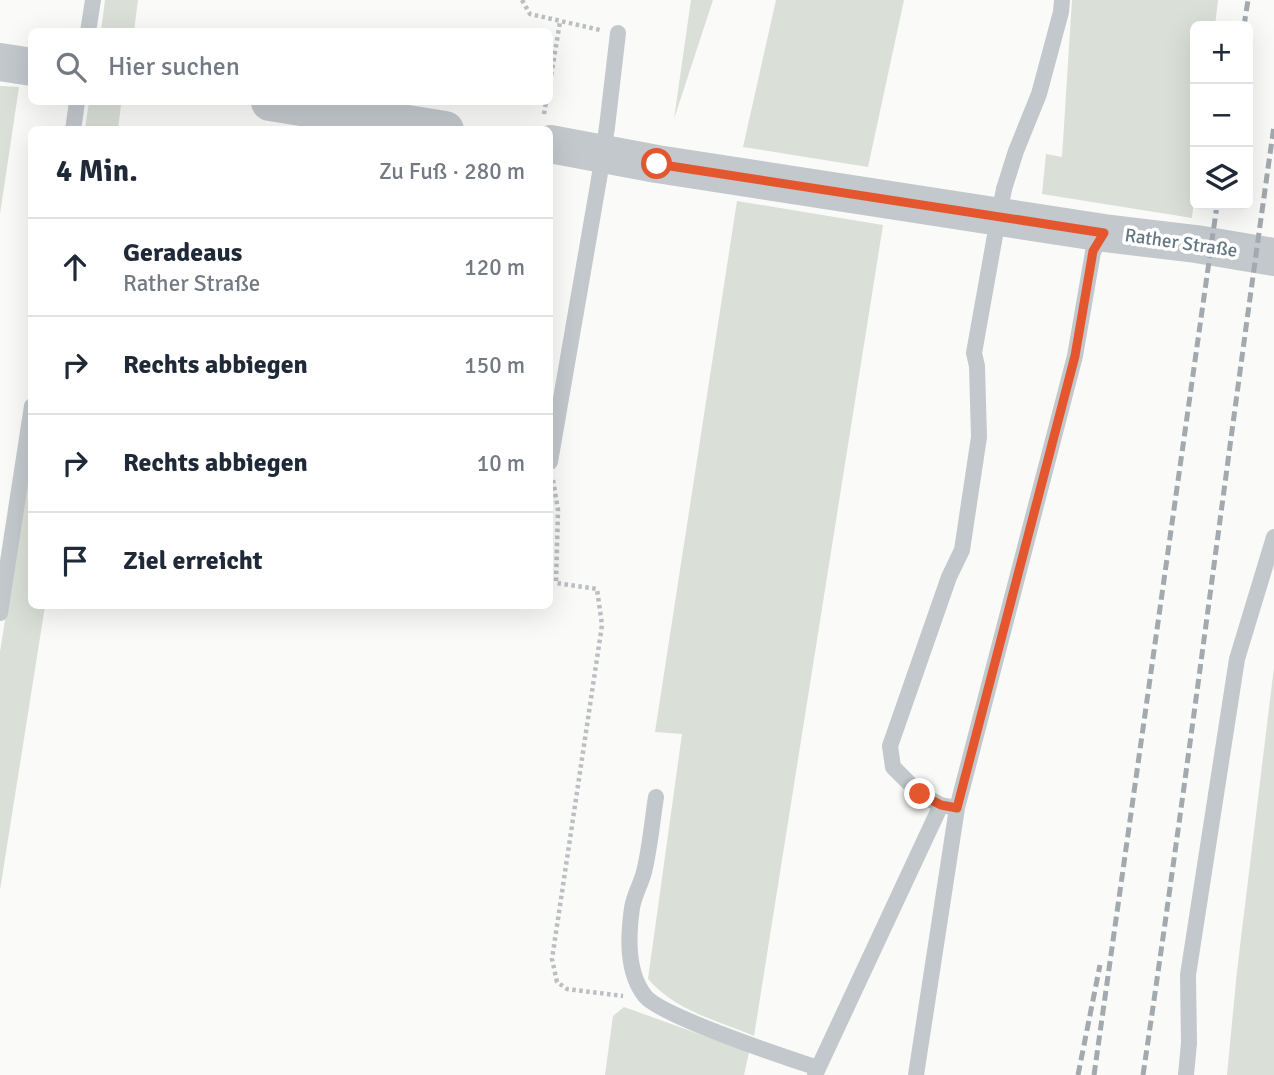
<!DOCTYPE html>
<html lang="de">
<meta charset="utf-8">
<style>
body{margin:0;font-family:Signika,sans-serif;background:#f6f6f7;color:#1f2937}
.controls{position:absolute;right:21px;top:21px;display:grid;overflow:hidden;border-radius:10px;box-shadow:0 7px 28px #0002}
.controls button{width:63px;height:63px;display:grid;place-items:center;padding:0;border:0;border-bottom:2px solid #e0e1e3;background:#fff;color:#1f2937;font:35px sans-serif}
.stop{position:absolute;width:21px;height:21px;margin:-16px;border:5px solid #e4572e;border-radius:50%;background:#fff}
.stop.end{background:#e4572e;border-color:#fff;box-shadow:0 2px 7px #0008}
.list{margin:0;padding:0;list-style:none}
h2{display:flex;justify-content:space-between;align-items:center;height:91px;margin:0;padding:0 28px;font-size:30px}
h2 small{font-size:23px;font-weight:400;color:#747a83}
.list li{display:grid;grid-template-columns:46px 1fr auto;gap:21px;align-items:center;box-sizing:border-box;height:98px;padding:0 28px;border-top:2px solid #e0e1e3}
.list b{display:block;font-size:26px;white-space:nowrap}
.list p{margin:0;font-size:23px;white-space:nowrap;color:#747a83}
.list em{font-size:23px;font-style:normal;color:#747a83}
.icon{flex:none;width:38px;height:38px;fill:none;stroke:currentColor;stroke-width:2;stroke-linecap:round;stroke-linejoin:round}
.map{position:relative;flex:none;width:1274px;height:1075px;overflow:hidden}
.search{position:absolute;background:#fff;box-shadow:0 7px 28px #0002;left:28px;top:28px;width:525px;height:77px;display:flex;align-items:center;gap:18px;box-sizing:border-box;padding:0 24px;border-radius:10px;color:#747a83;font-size:26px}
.panel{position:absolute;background:#fff;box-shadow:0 7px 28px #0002;left:28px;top:126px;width:525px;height:483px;border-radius:10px}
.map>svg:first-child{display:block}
.green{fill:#dadfd7}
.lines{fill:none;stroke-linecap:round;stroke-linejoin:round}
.path{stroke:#bbbfc2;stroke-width:4.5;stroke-dasharray:3.5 3.5;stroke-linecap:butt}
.service{stroke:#c3c8cc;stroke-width:16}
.tertiary{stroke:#c3c8cc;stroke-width:38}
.rail{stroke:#a2aab0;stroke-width:5;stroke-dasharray:10 5;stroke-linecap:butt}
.service-bridge{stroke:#c3c8cc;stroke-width:16}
.route{stroke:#e4572e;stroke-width:9}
.labels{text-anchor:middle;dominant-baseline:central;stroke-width:7;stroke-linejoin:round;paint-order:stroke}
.street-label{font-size:19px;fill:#657683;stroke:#fff}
</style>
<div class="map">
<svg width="1274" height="1075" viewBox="0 0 1274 1075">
<rect width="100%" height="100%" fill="#fafaf8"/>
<!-- green -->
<path class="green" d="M105,0H138L134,31H101Z
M691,0H713L674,119Z
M776,0H904L868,167L743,147Z
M1072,0H1218L1215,26H1195V190L1192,218L1042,194L1046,154L1062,157Z
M0,86L19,87L0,214Z
M89,102L121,105L118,129H85Z
M737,201L883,225L754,1036C716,1020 676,1011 648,979L682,734L655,732Z
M31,455L32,606H45L0,890V652Z
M1274,667V1075H1227L1237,971Z
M624,1007L749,1052L744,1075H605L613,1016Z"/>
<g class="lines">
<!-- path -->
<path class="path" d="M522,0L530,14L600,30
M550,82L560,22
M544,114L546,102
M553,480L558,510L556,583L597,589L602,625L552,959L557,982L567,989L623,996"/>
<!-- service -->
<path class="service" d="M88,32L93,0
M607,127L618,33
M73,130L77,102
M1004,189L1016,151L1039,94L1061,12L1062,0
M550,462L599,179
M0,613L32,406
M656,797C652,822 650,848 644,872C641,884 634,895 632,908C628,936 626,972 645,996C661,1016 787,1058 818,1068
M941,805L920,794L893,767L890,746L949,577L962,550L979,437L977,366L974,353L994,241
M815,1075L941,805L951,807
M916,1075L957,808L1075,356L1093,252L1104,233
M1186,1075L1189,1043L1188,975L1237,659L1274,537"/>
<!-- tertiary -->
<path class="tertiary" d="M0,62L32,67
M270,102L445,130
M550,144L657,164L1104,233L1196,244L1274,257"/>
<!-- rail -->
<path class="rail" d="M1244,26L1248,0
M1078,1075L1100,965
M1094,1075L1217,205
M1143,1075C1190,759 1229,442 1274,126"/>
<!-- service-bridge -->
<path class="service-bridge" d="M599,179L607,127
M994,241L1004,189"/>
</g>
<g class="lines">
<!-- route -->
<path class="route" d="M657,164L1104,233L1093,251L1075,356L957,808L941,805L920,794"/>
</g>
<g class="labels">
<!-- street labels -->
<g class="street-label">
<text transform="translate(1181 243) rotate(8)">Rather Straße</text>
</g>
</g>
</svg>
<div class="controls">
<button>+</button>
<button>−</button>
<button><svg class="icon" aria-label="layers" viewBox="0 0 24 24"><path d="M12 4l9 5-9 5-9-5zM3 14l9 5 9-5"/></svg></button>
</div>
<div class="stop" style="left:657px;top:164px"></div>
<div class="stop end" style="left:920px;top:794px"></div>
<div class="search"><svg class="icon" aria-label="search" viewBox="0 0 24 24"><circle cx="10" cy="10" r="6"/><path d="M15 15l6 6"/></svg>Hier suchen</div>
<section class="panel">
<h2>4 Min.<small>Zu Fuß · 280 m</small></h2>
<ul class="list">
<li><svg class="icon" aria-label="ahead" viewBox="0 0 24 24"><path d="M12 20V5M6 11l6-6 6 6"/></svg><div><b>Geradeaus</b><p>Rather Straße</p></div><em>120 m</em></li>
<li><svg class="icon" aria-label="right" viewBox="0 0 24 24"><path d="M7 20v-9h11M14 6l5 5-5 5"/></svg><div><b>Rechts abbiegen</b></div><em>150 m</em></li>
<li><svg class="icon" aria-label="right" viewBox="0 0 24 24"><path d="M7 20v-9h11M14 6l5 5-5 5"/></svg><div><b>Rechts abbiegen</b></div><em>10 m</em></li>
<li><svg class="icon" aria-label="arrive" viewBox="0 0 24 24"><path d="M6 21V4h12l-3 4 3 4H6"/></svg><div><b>Ziel erreicht</b></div></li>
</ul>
</section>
</div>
